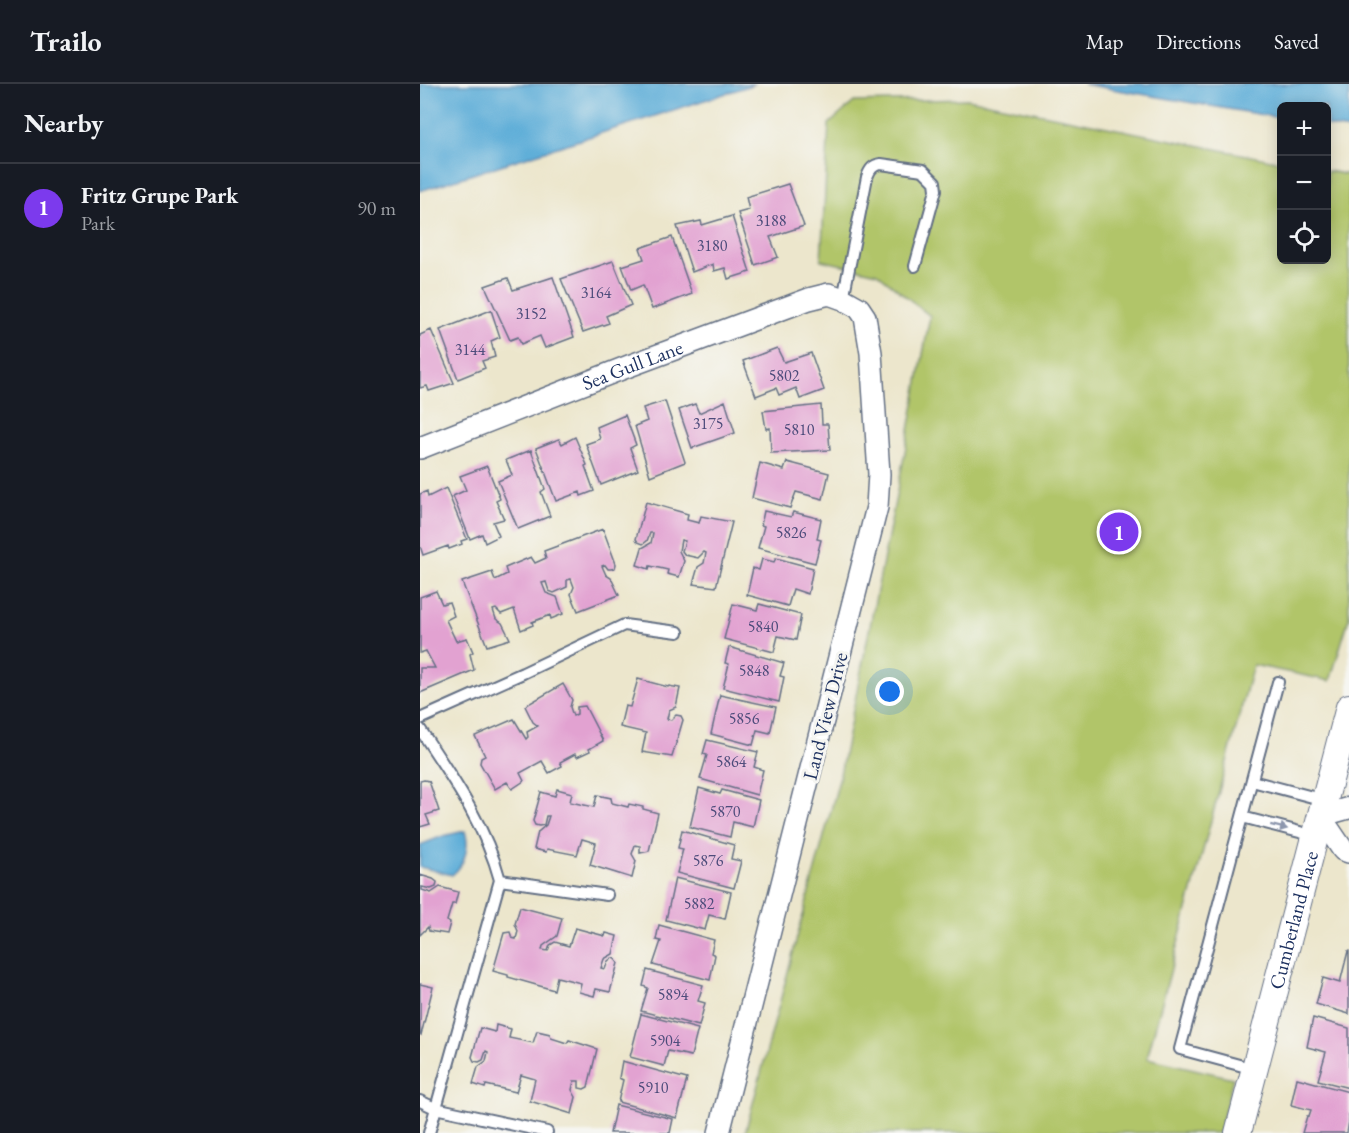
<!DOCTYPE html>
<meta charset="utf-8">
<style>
body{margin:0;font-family:"EB Garamond",serif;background:#20242c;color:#f1f3f6}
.controls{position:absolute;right:18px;top:18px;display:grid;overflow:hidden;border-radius:9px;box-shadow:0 3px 15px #0003}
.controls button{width:54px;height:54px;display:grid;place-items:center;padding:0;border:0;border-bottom:2px solid #363941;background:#171b24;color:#f1f3f6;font:30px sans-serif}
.you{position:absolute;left:470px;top:608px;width:21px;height:21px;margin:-15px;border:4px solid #fff;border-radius:50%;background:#1a73e8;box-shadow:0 0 0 9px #1a73e833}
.badge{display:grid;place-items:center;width:39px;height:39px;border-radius:50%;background:#7c3aed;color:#fff;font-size:20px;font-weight:700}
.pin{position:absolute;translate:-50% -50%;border:3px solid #fff;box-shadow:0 2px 6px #0006}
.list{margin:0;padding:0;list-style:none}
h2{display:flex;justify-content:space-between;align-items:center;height:78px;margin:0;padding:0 24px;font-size:26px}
h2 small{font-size:20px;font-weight:400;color:#9ea1a6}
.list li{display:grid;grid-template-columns:39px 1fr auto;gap:18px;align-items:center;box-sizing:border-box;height:90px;padding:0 24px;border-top:2px solid #363941}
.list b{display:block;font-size:22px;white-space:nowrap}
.list p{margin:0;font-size:20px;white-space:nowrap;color:#9ea1a6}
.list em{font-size:20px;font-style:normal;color:#9ea1a6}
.icon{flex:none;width:33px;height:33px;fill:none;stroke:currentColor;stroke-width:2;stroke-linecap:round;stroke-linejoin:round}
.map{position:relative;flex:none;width:929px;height:1049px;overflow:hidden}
header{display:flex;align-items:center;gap:36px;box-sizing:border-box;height:84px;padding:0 30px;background:#171b24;border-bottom:2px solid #363941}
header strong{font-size:28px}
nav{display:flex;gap:33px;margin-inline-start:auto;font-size:21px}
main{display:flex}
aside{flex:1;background:#171b24}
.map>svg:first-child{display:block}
.green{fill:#b1c569;stroke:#667a64;stroke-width:1.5}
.water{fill:#5eaed8;stroke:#3c6e9b;stroke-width:1.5}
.building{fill:#e2a2d1}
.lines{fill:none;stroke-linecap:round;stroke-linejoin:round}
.service-casing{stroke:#646f84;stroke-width:14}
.minor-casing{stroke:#646f84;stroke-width:24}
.tertiary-casing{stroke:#646f84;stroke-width:28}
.service{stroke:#fff;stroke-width:10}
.minor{stroke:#fff;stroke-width:21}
.tertiary{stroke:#fff;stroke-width:26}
.oneway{fill:#8d97ae}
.labels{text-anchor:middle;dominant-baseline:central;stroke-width:6;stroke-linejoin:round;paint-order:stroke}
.number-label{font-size:16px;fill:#4d4c7b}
.street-label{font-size:20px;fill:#1b2f5e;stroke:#f6f6f2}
</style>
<header>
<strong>Trailo</strong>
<nav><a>Map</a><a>Directions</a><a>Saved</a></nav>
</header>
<main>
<aside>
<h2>Nearby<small></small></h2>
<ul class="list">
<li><span class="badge">1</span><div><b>Fritz Grupe Park</b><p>Park</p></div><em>90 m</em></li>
</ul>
</aside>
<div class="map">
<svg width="929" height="1049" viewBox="0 0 929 1049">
<rect width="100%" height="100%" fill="#f6f6f2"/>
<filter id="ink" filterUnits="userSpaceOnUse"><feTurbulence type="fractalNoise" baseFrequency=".0167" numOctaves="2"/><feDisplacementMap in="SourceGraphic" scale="12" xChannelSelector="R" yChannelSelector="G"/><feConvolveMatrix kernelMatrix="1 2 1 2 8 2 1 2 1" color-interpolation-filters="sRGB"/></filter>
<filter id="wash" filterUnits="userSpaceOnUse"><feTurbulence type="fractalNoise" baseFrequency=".008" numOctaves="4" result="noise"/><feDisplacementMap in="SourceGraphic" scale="24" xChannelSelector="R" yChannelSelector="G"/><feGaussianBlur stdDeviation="1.35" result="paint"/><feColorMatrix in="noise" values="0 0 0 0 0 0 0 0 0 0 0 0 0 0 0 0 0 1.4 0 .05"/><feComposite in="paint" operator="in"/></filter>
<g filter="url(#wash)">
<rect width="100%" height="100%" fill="#ece6cc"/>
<!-- green -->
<path class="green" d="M548,15L861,78L862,176H906L907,87L929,91V534L910,597L833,581L727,974L813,994L799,1049H325L419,696L486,363L510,232L457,189L401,176L409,40L434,18Z"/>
<!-- water -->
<path class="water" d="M0,0H335L0,107Z
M663,0H929V46L907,42L906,22H862L861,34Z
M45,747C50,762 45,781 32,791L0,783V761L23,752Z"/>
<g id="blocks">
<!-- building -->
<path class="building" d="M368,100L384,142L350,153L358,173L335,181L318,129L329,126L326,113Z
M312,132L330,188L308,195L305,184L294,187L293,180L272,188L257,142L281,137L282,141Z
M252,153L272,210L232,225L223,201L211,206L202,182L224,175L220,164Z
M193,177L211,221L186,232L189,239L163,248L141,195Z
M133,193L154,253L125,264L120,252L101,260L98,253L90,256L65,202L88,194L93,206Z
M71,226L80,253L71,257L75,273L62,277L65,284L38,295L20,246Z
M11,246L34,299L9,307L7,302L0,304V251Z
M357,264L364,278L391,269L404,306L380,315L376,304L359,311L356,304L336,312L323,277Z
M245,317L265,378L230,392L215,342L227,337L223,324Z
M305,317L315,349L272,364L259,326L275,320L279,329Z
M401,321L402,340H408L410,366L351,369L350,344L346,345L343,327Z
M205,331L216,361L210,364L218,386L181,401L166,360L180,355L177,343Z
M155,353L167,381L165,382L174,407L161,412L160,408L136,417L116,364L139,355L142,360Z
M111,366L125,405L121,408L130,432L98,445L78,397L92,391L86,376Z
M367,378L409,389L403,415L376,408L370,424L332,414L340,379L364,386Z
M67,382L80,415L76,417L84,435L73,438L79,452L65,459L62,450L50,455L33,412L46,406L40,392Z
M26,404L47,455L41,457L42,460L29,465L28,462L3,471L0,462V410L7,407L8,413Z
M226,418L268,430L267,436L279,439L281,432L312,438L296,503L273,500L278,483L284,479L286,469L284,468L278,474L265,471L262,467L265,457L261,456L259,467L264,477L259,493L247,490L248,486L230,482L229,485L217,481L222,464L231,459L233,449H230L227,457L223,460L218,458L216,455Z
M344,427L371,433L373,428L401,435L397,455L401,456L395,479L338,464L344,442L341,441Z
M183,445L196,480L195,484L191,485H188L185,481L182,482L186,491L191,494L199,511L158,527L151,510L154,503L151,495L147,496V503L134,509L129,507L126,498L122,499L126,509L137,513L143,530L131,535L130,531L112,538L113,541L101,546L94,525L81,530L76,525L73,526L76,535L82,539L90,555L67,562L42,498L72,488L75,496L87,490L85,484L111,473L115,479L126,474L124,467Z
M356,474L393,484L388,510L373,505L368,522L327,511L333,484L339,486L342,475L354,478Z
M16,507L22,520L29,518L34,532L26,536L36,557L47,554L53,568L50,570L54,586L0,609V584H15L6,567L0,569V513Z
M313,520L337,526L339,520L381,531L376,556L358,552L354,568L304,555Z
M309,563L364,579L360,592L364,593L359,618L303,604L309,580L305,579Z
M218,595L248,603L249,602L260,604L256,623L249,626L247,635L251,636L256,631L261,632L263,636L252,673L222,668L226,649L200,643L205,622L210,623Z
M143,600L152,616L150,623L153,632L157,630V623L165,622L183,657L169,665L170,667L157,673L155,670L140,678L142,682L129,689L122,677L100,689L104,697L92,705L87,698L75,705L60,679L61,674L65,672L55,652L94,635L106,655L108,653L107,648L118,642L113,638L105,622Z
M300,611L356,623L350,649L337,646L333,661L291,650Z
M287,656L338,668L334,683L343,686L337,711L280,695L287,671L283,670Z
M4,696L9,697L19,727L6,731L10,740L0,743V697Z
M279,704L300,710L302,706L339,716L333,743L313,738L310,753L270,743Z
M137,705L152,709L150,718L174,723L177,711L191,714L192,719L208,723L209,720L223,723V725L238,729L229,767L220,769V762L215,761L212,770L216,777L212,794L170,781L176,759L162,755L157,771L127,765L126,768L114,765L118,748L126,741L129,732H126L124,741L119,742L115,741L113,737L121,708L135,712Z
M262,746L314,761L311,775L321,777L314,804L257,789L263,765L258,764Z
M0,791L13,795L17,798L16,803L11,805L2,803V806L11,809L20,803L38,808L35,820H32L27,837L30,839L27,850L9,847L8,843L0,851Z
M255,794L311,808L305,835L289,831L285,846L246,836Z
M100,823L142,834L137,852L123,862L122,866L128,867L130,861L135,858L149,862L155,844L185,852L186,849L197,852L193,870L184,875L181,884L185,885L188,877L192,874L195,875L198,879L190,908L176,905L174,912L159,908L161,899L137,893L134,906L88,893V891L73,887L84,849L90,848L92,854L96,855L98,847L95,840Z
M239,841L294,856L291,869L295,871L290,896L233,881L241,857L236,856Z
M928,867H929V930L896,920L903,894L920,899Z
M227,886L283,901L278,917L285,919L279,942L221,927L228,904L223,902Z
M0,900L13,903L1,951L0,950Z
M221,930L278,945L271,972L248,967L244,982L210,973Z
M893,934L929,944V1004L898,996L906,968L887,963Z
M76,941L91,945L89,954L113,959L117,947L130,950L131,954L147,959L149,956L177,965L168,1003L164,1005L159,1004V997H154L152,1006L156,1013L152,1030L110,1017L115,995L101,991L96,1008L66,1001L65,1004L53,1000L58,983L66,977L68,968L66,967L63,976L59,978L54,977L52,973L60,944L75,948Z
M202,977L267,995L257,1034L198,1018L203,996L199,994Z
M877,994L929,1008V1037L927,1049H882L887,1032H889L891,1026L871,1021Z
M196,1021L253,1035L250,1049H190Z"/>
</g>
</g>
<g filter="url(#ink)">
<use href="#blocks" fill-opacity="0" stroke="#646f84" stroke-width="1.5"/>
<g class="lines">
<defs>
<path id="service" d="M423,215L447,93C450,85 453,81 461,80L503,86L515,98L516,106L495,182
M0,635L103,589L204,541L258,548
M0,645C31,692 65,740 80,796
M832,697L904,716
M822,733L895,752
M834,985L760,965L858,598
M0,1017L15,1024L127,1048
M9,1049L80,796L187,811"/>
<g id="minor">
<path id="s1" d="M0,364L209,282L389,215L409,210L423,215L439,224L445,233L451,269L459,390L457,423L299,1049"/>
<path d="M929,724L900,732L923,766L929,768"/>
</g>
<g id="tertiary">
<path id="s2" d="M818,1049L929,623"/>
</g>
</defs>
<!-- service casing -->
<use href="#service" class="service-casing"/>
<!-- minor casing -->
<use href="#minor" class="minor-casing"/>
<!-- tertiary casing -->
<use href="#tertiary" class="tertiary-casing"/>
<!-- service -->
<use href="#service" class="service"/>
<!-- minor -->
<use href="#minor" class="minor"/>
<!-- tertiary -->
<use href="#tertiary" class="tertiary"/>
</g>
<!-- one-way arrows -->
<defs><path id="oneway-solid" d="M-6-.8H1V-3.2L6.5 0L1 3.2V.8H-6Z" transform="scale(1.5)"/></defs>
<use class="oneway" href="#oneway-solid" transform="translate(859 743) rotate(14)"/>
</g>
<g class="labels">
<!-- number labels -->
<g class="number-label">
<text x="351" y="136">3188</text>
<text x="292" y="161">3180</text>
<text x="176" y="208">3164</text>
<text x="111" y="229">3152</text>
<text x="50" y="265">3144</text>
<text x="364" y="291">5802</text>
<text x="288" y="339">3175</text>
<text x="379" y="345">5810</text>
<text x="371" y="448">5826</text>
<text x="343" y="542">5840</text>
<text x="334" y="586">5848</text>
<text x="324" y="634">5856</text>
<text x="311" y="677">5864</text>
<text x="305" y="727">5870</text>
<text x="288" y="776">5876</text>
<text x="279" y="819">5882</text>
<text x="253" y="910">5894</text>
<text x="245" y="956">5904</text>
<text x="233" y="1003">5910</text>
</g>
<!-- street labels -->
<g class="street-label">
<text stroke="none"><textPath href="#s1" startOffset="228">Sea Gull Lane</textPath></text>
<text transform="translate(405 632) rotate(-76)">Land View Drive</text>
<text stroke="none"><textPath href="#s2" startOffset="220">Cumberland Place</textPath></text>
</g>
</g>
</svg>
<div class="controls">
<button>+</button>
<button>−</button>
<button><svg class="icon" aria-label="locate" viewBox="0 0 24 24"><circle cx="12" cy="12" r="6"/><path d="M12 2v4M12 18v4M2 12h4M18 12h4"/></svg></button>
</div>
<div class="you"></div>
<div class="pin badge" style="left:699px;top:448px">1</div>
</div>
</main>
